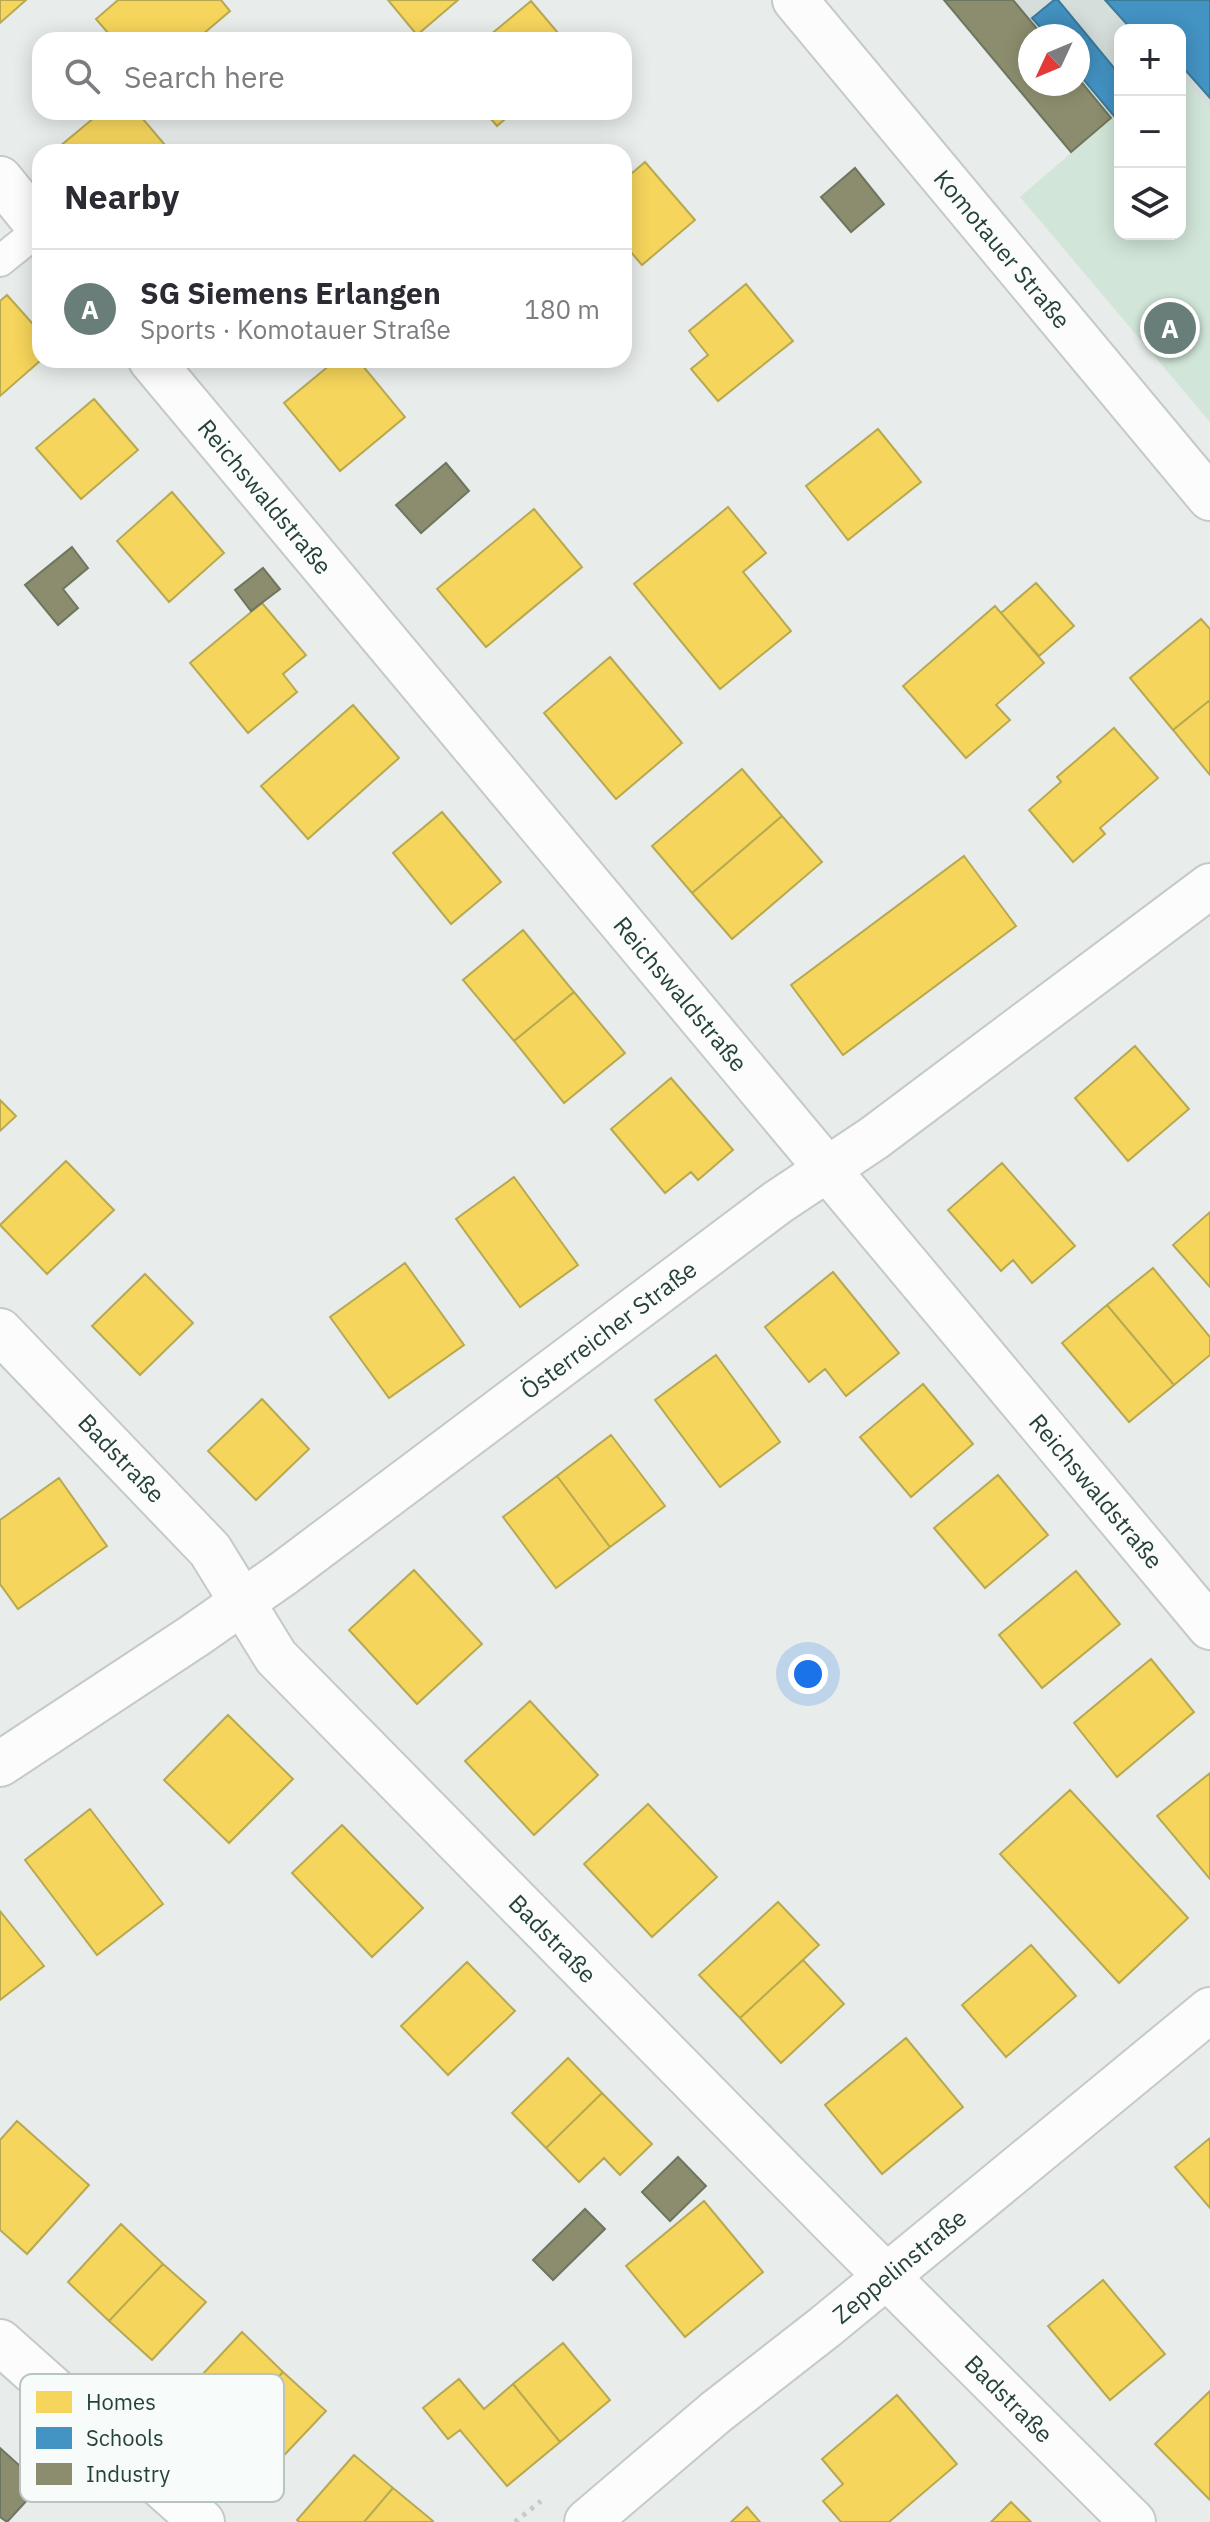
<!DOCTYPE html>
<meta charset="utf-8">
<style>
body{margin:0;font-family:"IBM Plex Sans",sans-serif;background:#f7f7f7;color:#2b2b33}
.controls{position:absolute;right:24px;top:24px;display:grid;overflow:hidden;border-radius:16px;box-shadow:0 4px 20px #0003}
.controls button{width:72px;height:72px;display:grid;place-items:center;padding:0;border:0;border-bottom:2px solid #e1e1e2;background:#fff;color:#2b2b33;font:40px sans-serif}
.compass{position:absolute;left:1018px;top:24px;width:72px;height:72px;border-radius:50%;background:#fff;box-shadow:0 4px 20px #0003;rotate:226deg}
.you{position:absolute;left:808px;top:1674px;width:28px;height:28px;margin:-20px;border:6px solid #fff;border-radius:50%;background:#1a73e8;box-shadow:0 0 0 12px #1a73e833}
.badge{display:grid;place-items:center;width:52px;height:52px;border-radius:50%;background:#697e78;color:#fff;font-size:26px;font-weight:700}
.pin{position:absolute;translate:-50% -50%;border:4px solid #fff;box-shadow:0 2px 8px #0006}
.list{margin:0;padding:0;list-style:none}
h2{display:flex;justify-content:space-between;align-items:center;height:104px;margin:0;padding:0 32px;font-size:34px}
h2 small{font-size:26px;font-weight:400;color:#7c7c81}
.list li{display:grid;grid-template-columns:52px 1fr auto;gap:24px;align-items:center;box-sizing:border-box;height:120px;padding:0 32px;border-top:2px solid #e1e1e2}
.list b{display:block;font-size:30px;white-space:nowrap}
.list p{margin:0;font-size:26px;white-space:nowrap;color:#7c7c81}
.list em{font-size:26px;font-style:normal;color:#7c7c81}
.icon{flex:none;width:44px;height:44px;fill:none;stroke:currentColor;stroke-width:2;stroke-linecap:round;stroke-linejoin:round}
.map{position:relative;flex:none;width:1210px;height:2522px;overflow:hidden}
.search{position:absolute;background:#fff;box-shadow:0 4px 20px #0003;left:32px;top:32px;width:600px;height:88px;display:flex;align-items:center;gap:20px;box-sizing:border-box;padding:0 28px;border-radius:24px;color:#7c7c81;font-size:30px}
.panel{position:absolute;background:#fff;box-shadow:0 4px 20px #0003;left:32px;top:144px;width:600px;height:224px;border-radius:24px}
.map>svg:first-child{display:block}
.built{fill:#d6dedb}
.green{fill:#d1e6d8}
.homes{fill:#f6d55c;stroke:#b7a952;stroke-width:2}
.schools{fill:#4393c3;stroke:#3a7b9a;stroke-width:2}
.industry{fill:#8c8c6e;stroke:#6d765e;stroke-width:2}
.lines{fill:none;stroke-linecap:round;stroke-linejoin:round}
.service-casing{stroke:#c5cac8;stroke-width:34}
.minor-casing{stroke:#c5cac8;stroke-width:48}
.path{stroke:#c3ccca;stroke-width:5;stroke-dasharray:4 6;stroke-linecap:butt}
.service{stroke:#fcfcfc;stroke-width:30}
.minor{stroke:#fcfcfc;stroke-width:44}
.labels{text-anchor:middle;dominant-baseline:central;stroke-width:8;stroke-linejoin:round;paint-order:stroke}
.street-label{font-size:24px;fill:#24423a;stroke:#f7fbf9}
.key{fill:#f7fbf9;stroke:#b8c4c0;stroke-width:2}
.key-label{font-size:22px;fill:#24423a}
</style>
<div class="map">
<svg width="1210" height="2522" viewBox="0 0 1210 2522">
<rect width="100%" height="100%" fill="#e8edeb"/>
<!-- built -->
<path class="built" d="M1013,0H1210V109L1180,74V30H1120V111L1111,118L1078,78V36H1043Z"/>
<!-- green -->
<path class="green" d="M1180,74L1210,109V422L1020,197L1120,111V234H1180Z"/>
<!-- homes -->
<path class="homes" d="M0,0H26L0,23Z
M118,0H221L230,11L196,40H114L96,19Z
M388,0H458L417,35Z
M531,1L564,40H484Z
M101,112H137L171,152H63L59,147Z
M485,112H513L497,126Z
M645,162L695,220L642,265L624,244V180Z
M746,284L793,341L718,401L691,369L708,355L689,331Z
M7,295L40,332L41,360L0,396V301Z
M336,360H358L405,417L340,471L284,403Z
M94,399L138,450L81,499L36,448Z
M878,429L921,482L848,540L806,486Z
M172,492L224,553L169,602L117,541Z
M728,507L766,553L743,572L791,631L720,689L634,584Z
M534,509L582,567L486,647L437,589Z
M1036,583L1074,626L1039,656L1001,613Z
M262,603L306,655L283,674L297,692L248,733L190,663Z
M995,606L1044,663L996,705L1010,720L966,758L903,686Z
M1201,619L1210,629V700L1173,730L1130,678Z
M610,657L682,743L616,799L544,713Z
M1210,700V775L1173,730Z
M353,705L399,758L308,839L261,786Z
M1114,728L1158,778L1100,828L1105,834L1073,862L1029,810L1061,782L1057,777Z
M742,769L782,816L692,893L652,846Z
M442,812L501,882L451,924L393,853Z
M782,816L822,862L732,939L692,893Z
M964,856L1016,926L843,1055L791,985Z
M523,930L574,992L514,1041L463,980Z
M574,992L625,1053L564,1103L514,1041Z
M1135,1046L1189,1109L1128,1161L1075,1098Z
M671,1078L733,1150L698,1180L691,1172L665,1193L611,1129Z
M0,1100L16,1116L0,1131Z
M66,1161L114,1210L47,1274L0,1225Z
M1002,1163L1075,1246L1032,1283L1013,1260L1001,1271L948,1210Z
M514,1177L578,1265L520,1307L456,1219Z
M1210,1212V1287L1173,1245Z
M405,1263L464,1345L389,1398L330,1317Z
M1153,1268L1210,1337V1355L1174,1385L1107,1305Z
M833,1272L899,1353L846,1396L825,1369L809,1382L765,1327Z
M145,1274L193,1323L140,1375L92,1326Z
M1107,1305L1174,1385L1129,1422L1062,1343Z
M716,1355L780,1442L720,1487L655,1400Z
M923,1384L973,1444L911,1497L860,1437Z
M262,1399L309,1449L256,1500L208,1451Z
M611,1435L665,1506L610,1547L557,1476Z
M998,1475L1048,1535L985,1588L934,1528Z
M557,1476L610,1547L556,1588L503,1517Z
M59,1478L107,1546L18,1609L0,1584V1520Z
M414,1570L482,1644L417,1704L349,1630Z
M1076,1571L1120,1624L1042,1688L999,1635Z
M1151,1659L1194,1712L1117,1777L1074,1723Z
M530,1701L598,1775L534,1835L465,1761Z
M228,1715L293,1779L229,1843L164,1780Z
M1210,1773V1879L1157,1816Z
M1070,1790L1188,1918L1119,1983L1000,1854Z
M648,1804L717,1877L652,1937L584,1864Z
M90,1809L163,1904L97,1955L25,1860Z
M342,1825L423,1908L372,1957L292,1873Z
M778,1902L819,1945L740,2018L699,1975Z
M0,1911L44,1966L0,2000Z
M1031,1945L1076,1996L1006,2057L962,2005Z
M803,1960L844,2004L781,2063L740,2018Z
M467,1962L515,2011L448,2075L401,2026Z
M906,2038L963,2107L882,2174L825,2105Z
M568,2058L602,2093L546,2148L512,2113Z
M602,2093L652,2144L620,2175L604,2158L579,2182L546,2148Z
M17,2121L89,2185L27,2254L0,2230V2140Z
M1210,2138V2208L1175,2167Z
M704,2201L763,2272L685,2337L626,2266Z
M121,2224L163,2264L109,2321L68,2282Z
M163,2264L206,2302L152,2360L109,2321Z
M1103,2280L1165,2354L1110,2400L1048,2326Z
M242,2332L283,2372L230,2429L188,2390Z
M563,2343L610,2400L560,2442L513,2384Z
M283,2372L326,2411L271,2469L230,2429Z
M459,2379L484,2409L513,2384L560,2442L507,2486L460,2430L448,2439L423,2408Z
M1210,2391V2500L1155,2444Z
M897,2395L957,2464L889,2522H841L823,2501L843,2484L822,2459Z
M354,2455L393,2488L364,2522H299L297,2520Z
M393,2488L433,2521L432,2522H364Z
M1011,2502L1031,2522H991Z
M747,2507L760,2522H731Z"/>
<!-- schools -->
<path class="schools" d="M1054,0H1058L1120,75V111L1114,116L1078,73V36H1048L1032,18Z
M1105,0H1210V98L1180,64V30H1132Z"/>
<!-- industry -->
<path class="industry" d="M944,0H1013L1043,36H1030V84H1078V78L1111,118L1071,152Z
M855,168L884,204L851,232L821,197Z
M446,463L469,491L421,533L396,505Z
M72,547L88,568L63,589L78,608L58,625L25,585Z
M263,568L280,589L251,611L235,590Z
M678,2157L706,2186L670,2221L642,2192Z
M585,2209L605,2229L553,2280L533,2260Z
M0,2448L41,2485L7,2522L0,2517Z"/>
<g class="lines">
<defs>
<path id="service" d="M0,261L40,229"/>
<g id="minor">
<path id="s1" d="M795,0L1210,498"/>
<path d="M0,179L40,228"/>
<path id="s2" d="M151,360L1210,1627"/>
<path id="s3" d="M0,1331L210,1550L276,1657L835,2225L1133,2522"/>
<path id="s4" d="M0,1764L194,1636L284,1573L778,1202L874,1138L1210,886"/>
<path d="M0,2342L202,2522"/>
<path id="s5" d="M587,2522L716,2412L825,2327L1210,2010"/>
</g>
</defs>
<!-- service casing -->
<use href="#service" class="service-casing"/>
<!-- minor casing -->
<use href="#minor" class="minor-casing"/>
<!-- path -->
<path class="path" d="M515,2522L541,2501"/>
<!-- service -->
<use href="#service" class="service"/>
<!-- minor -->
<use href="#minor" class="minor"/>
</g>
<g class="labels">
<!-- street labels -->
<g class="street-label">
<text stroke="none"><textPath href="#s1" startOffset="324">Komotauer Straße</textPath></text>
<text stroke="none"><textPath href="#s2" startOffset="178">Reichswaldstraße</textPath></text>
<text stroke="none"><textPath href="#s2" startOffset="826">Reichswaldstraße</textPath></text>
<text stroke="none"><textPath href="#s4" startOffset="748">Österreicher Straße</textPath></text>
<text stroke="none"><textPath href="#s3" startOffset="176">Badstraße</textPath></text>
<text stroke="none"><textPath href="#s2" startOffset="1474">Reichswaldstraße</textPath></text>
<text stroke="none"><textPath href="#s3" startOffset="824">Badstraße</textPath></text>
<text stroke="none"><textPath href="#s5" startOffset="404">Zeppelinstraße</textPath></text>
<text stroke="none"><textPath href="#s3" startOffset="1472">Badstraße</textPath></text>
</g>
</g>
<!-- legend -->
<rect x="20" y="2374" width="264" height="128" rx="12" class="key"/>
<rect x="36" y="2391" width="36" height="22" fill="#f6d55c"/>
<rect x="36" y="2427" width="36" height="22" fill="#4393c3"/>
<rect x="36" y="2463" width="36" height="22" fill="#8c8c6e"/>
<g class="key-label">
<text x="86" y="2410">Homes</text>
<text x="86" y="2446">Schools</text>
<text x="86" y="2482">Industry</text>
</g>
</svg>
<div class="controls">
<button>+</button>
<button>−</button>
<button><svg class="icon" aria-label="layers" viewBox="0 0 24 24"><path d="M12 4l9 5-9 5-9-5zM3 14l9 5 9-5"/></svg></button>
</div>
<svg class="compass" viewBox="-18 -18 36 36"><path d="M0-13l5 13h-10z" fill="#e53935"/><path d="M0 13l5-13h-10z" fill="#7c7c81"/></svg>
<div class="you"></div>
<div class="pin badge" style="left:1170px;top:328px">A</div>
<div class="search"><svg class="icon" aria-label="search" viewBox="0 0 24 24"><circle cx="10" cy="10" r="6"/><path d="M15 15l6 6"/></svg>Search here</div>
<section class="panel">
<h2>Nearby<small></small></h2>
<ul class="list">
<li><span class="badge">A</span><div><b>SG Siemens Erlangen</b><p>Sports · Komotauer Straße</p></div><em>180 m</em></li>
</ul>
</section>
</div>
